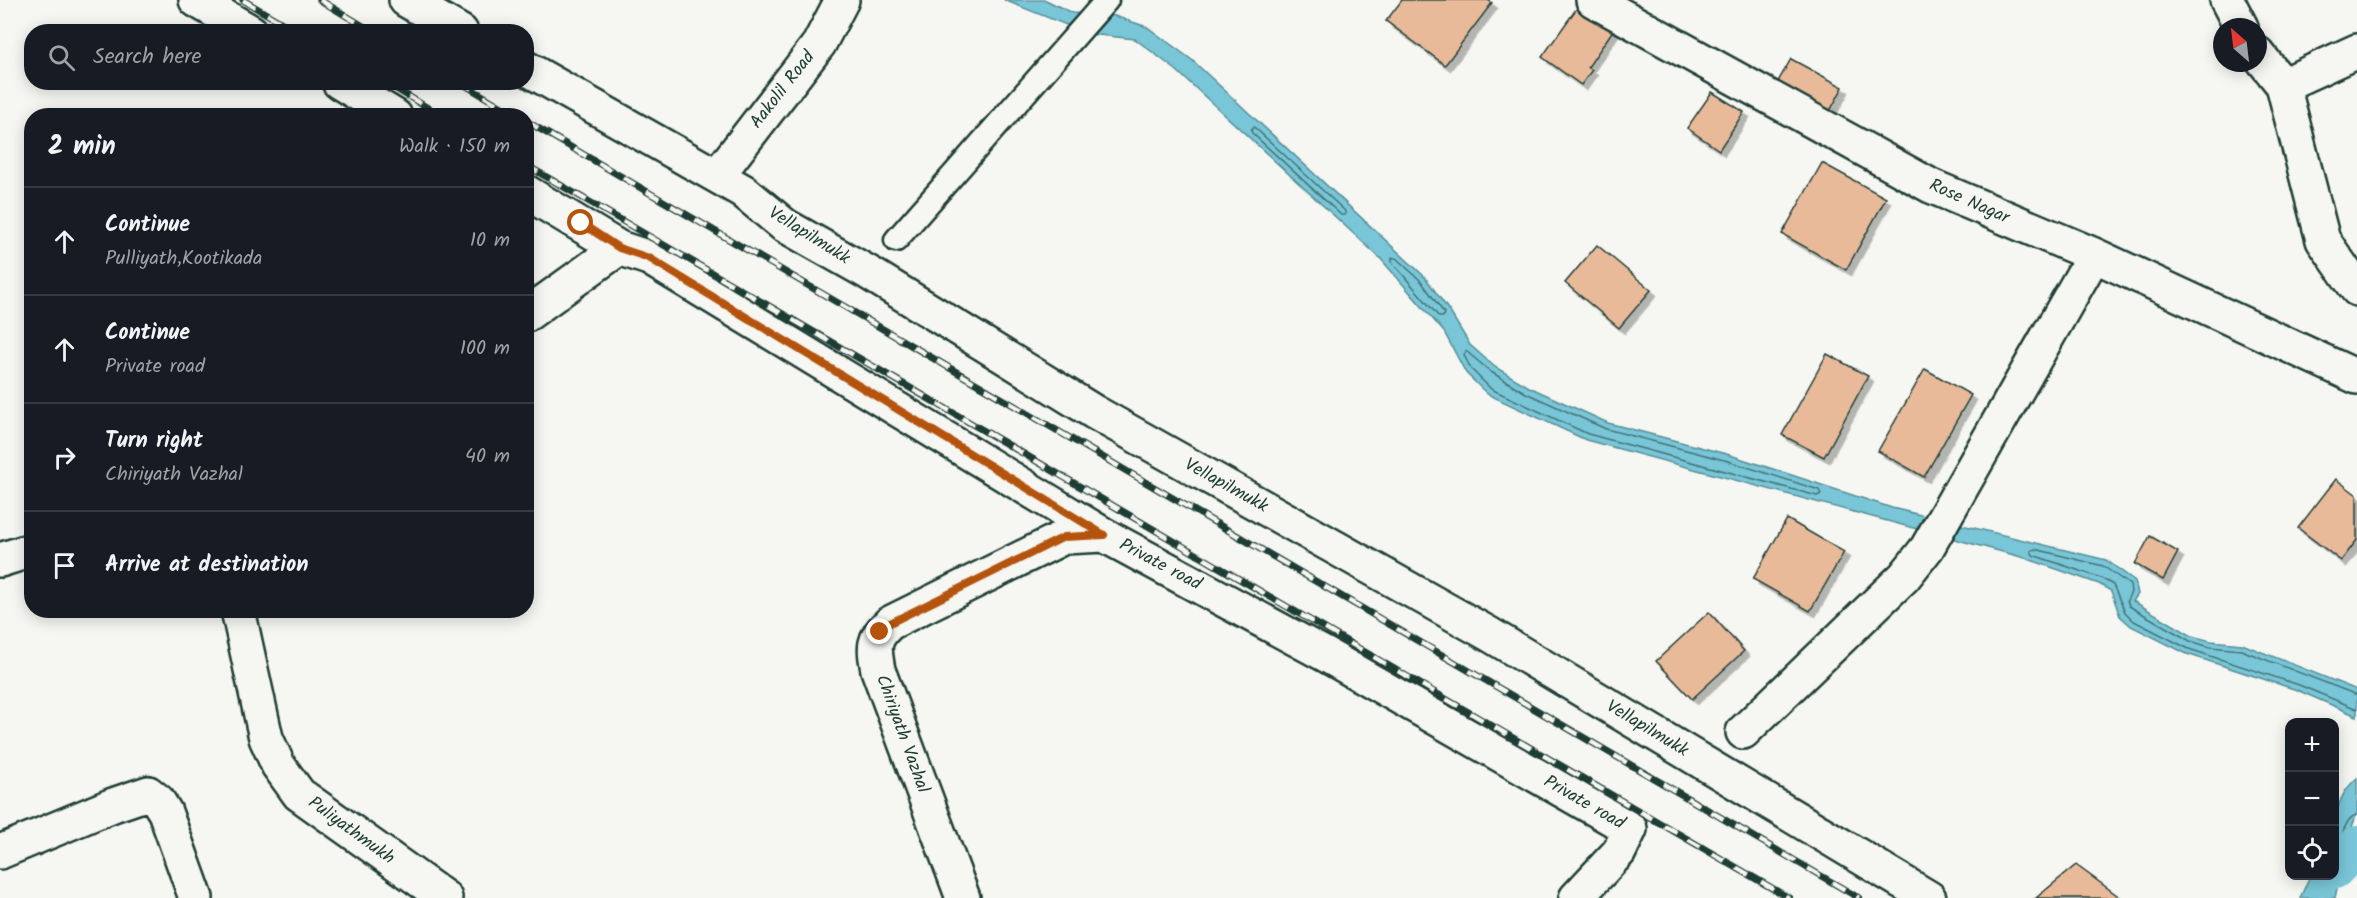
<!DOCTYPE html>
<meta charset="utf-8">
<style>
body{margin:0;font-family:Kalam,sans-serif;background:#242831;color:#f1f3f6}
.controls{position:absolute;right:18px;bottom:18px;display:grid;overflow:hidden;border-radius:12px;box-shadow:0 3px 15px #0003}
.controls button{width:54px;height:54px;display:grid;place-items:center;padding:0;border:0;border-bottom:2px solid #363941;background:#171b24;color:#f1f3f6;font:30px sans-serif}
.compass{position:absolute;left:2213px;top:18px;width:54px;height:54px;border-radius:50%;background:#171b24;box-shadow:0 3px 15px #0003;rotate:332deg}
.stop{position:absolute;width:18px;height:18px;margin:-14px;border:4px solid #b45309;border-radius:50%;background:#fff}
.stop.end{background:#b45309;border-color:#fff;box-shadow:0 2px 6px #0008}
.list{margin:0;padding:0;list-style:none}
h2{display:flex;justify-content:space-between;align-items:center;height:78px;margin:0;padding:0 24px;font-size:26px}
h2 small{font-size:20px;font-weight:400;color:#9ea1a6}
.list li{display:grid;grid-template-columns:39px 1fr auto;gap:18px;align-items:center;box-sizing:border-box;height:108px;padding:0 24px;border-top:2px solid #363941}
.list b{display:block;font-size:22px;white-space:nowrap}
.list p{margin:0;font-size:20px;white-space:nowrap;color:#9ea1a6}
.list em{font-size:20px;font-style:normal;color:#9ea1a6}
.icon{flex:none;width:33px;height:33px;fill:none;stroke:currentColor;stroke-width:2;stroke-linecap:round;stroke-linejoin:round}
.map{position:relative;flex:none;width:2357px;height:898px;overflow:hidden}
.search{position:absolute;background:#171b24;box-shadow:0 3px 15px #0003;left:24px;top:24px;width:510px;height:66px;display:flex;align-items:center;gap:15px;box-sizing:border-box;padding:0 21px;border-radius:24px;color:#9ea1a6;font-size:22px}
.panel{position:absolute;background:#171b24;box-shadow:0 3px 15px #0003;left:24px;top:108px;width:510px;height:510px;border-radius:24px}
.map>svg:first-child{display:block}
.water{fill:#79c6d8;stroke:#558f96;stroke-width:1.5}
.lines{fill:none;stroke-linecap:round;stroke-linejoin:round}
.shore{stroke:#437476;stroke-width:1.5}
.canal{stroke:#79c6d8;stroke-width:40}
.building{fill:#e9ba9a;stroke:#1f3d34;stroke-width:1.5;filter:url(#shadow)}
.service-casing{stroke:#1f3d34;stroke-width:27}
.minor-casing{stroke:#1f3d34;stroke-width:38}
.service{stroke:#f6f6f2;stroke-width:22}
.minor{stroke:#f6f6f2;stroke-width:33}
.rail-casing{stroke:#1f3d34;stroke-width:7}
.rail{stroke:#f6f6f2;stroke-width:4.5;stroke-dasharray:14;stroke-linecap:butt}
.route{stroke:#b45309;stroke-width:8}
.labels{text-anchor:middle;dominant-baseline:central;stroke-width:6;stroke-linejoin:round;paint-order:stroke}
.street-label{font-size:18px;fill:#1f3d34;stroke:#f6f6f2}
</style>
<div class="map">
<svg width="2357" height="898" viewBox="0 0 2357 898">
<defs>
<filter id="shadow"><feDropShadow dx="5.5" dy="5.5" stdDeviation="0" flood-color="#0004"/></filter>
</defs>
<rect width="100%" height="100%" fill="#f6f6f2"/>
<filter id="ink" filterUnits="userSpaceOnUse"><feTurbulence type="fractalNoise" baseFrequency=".0167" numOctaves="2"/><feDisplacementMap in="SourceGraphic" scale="12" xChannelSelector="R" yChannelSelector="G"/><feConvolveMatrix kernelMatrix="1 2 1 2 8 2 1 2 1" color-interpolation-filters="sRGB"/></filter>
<g filter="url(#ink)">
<!-- water -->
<path class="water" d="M1004,0H1046L1072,13L1109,14L1147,27L1192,60L1425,277L1450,312L1470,345L1495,367L1529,387L1608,423L1730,455L1892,508L2106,560L2135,581L2138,594L2133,601L2192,636L2211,641L2242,644L2357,690V716L2297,690L2187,654L2131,626L2120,616L2111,591L2099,584L2025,558L1586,440L1487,394L1466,373L1444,332L1380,258L1176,70L1135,39L1089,34Z
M2357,778V813L2347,841L2335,898H2300L2310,876H2334C2334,840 2328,803 2357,778Z"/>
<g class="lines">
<!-- shore -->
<path class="shore" d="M1254,127L1345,211V215H1341L1252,133L1251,130Z
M1392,258H1396L1421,281L1444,313L1443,317H1439L1392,262Z
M1466,351L1491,372L1526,393L1606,429L1728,461L1819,490L1821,494L1817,496L1588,434L1491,389L1471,369L1464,355Z
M2357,695L2241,650L2210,647L2190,641L2129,606L2127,600L2131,592L2130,585L2103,566L2035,549L2031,551L2033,555L2101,578L2113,585L2125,612L2134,621L2189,649L2299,685L2357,709
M2334,871C2337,857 2342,816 2357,815"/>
<!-- canal -->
<path class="canal" d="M2334,869L2357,846"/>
</g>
<!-- building -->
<path class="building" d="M1402,0H1488L1492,3L1445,65L1386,21Z
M1579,5L1614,29L1588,67L1592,70L1581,85L1542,57Z
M1791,59L1843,87L1825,120L1772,92Z
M1712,92L1744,112L1719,150L1687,128Z
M1822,163L1886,198L1846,270L1782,234Z
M1597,245L1651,290L1619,328L1565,283Z
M1827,354L1868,376L1824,457L1782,435Z
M1925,369L1971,395L1924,477L1878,451Z
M2336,479L2357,495V540L2341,561L2298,528Z
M1787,519L1844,552L1810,611L1753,579Z
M2150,536L2178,552L2163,580L2135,564Z
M1709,612L1744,651L1692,699L1656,661Z
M2076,865L2121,898H2036Z"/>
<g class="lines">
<defs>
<path id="service" d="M896,240L1107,0"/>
<path id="minor" d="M196,0L251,32
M406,0L461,32
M1593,0L1931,186L2094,255L2357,377
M2227,0L2241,27
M2258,54L2283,85L2323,240L2357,289
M526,68L743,191L784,225L869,273L1094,412L1489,634L1929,898
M339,82L395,116
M2283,85L2357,51
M717,176L819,44L842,0
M526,192L619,248L649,258L1104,535L1326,655L1630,829L1619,852L1576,898
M526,315L619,248
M0,560L32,550
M238,610L266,738L278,765L299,794L445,898
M1743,732L1904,577L1927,548L2094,255
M0,852L113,805L148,793L158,801L165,812L196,898
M963,898L878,670C874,648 872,639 890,623L1064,537L1104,535"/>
</defs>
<!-- service casing -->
<use href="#service" class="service-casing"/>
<!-- minor casing -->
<use href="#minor" class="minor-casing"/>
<!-- service -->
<use href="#service" class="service"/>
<!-- minor -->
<use href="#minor" class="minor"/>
<defs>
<path id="rail" d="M243,0L297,32
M320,0L373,32
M385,82L441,116
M460,82L517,116
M526,121L1859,898
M526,165L1789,898"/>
</defs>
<!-- rail casing -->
<use href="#rail" class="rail-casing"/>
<!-- rail -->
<use href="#rail" class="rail"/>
</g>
</g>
<g class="lines" filter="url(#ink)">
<!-- route -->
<path class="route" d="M581,223L619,248L649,258L1104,535L1064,537L890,623L880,632"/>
</g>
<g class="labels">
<!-- street labels -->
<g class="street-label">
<text transform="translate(783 90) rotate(-52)">Aakolil Road</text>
<text transform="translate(1969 202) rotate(24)">Rose Nagar</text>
<text transform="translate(809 236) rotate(32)">Vellapilmukk</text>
<text transform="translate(1226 486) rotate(29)">Vellapilmukk</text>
<text transform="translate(1160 565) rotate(28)">Private road</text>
<text transform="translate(1647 729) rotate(31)">Vellapilmukk</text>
<text transform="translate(902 734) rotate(70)">Chiriyath Vazhal</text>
<text transform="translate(1584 803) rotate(30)">Private road</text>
<text transform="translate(351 831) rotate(36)">Puliyathmukh</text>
</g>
</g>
</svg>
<div class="controls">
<button>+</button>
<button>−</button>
<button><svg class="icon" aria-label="locate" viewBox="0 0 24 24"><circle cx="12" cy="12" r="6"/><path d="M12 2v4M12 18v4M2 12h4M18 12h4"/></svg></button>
</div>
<svg class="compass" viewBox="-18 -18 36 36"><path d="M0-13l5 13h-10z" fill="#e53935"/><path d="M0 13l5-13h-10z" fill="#9ea1a6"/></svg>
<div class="stop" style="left:581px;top:223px"></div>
<div class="stop end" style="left:880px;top:632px"></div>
<div class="search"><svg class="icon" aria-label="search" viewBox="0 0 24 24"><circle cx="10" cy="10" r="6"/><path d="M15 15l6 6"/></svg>Search here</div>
<section class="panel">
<h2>2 min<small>Walk · 150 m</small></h2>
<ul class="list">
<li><svg class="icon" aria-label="ahead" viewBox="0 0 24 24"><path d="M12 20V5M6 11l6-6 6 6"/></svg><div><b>Continue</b><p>Pulliyath,Kootikada</p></div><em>10 m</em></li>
<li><svg class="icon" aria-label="ahead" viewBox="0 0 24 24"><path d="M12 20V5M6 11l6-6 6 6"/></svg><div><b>Continue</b><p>Private road</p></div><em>100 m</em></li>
<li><svg class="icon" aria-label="right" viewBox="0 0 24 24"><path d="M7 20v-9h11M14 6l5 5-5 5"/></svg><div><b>Turn right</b><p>Chiriyath Vazhal</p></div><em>40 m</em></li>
<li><svg class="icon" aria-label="arrive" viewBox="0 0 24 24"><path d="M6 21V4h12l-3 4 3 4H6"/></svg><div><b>Arrive at destination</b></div></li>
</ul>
</section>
</div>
